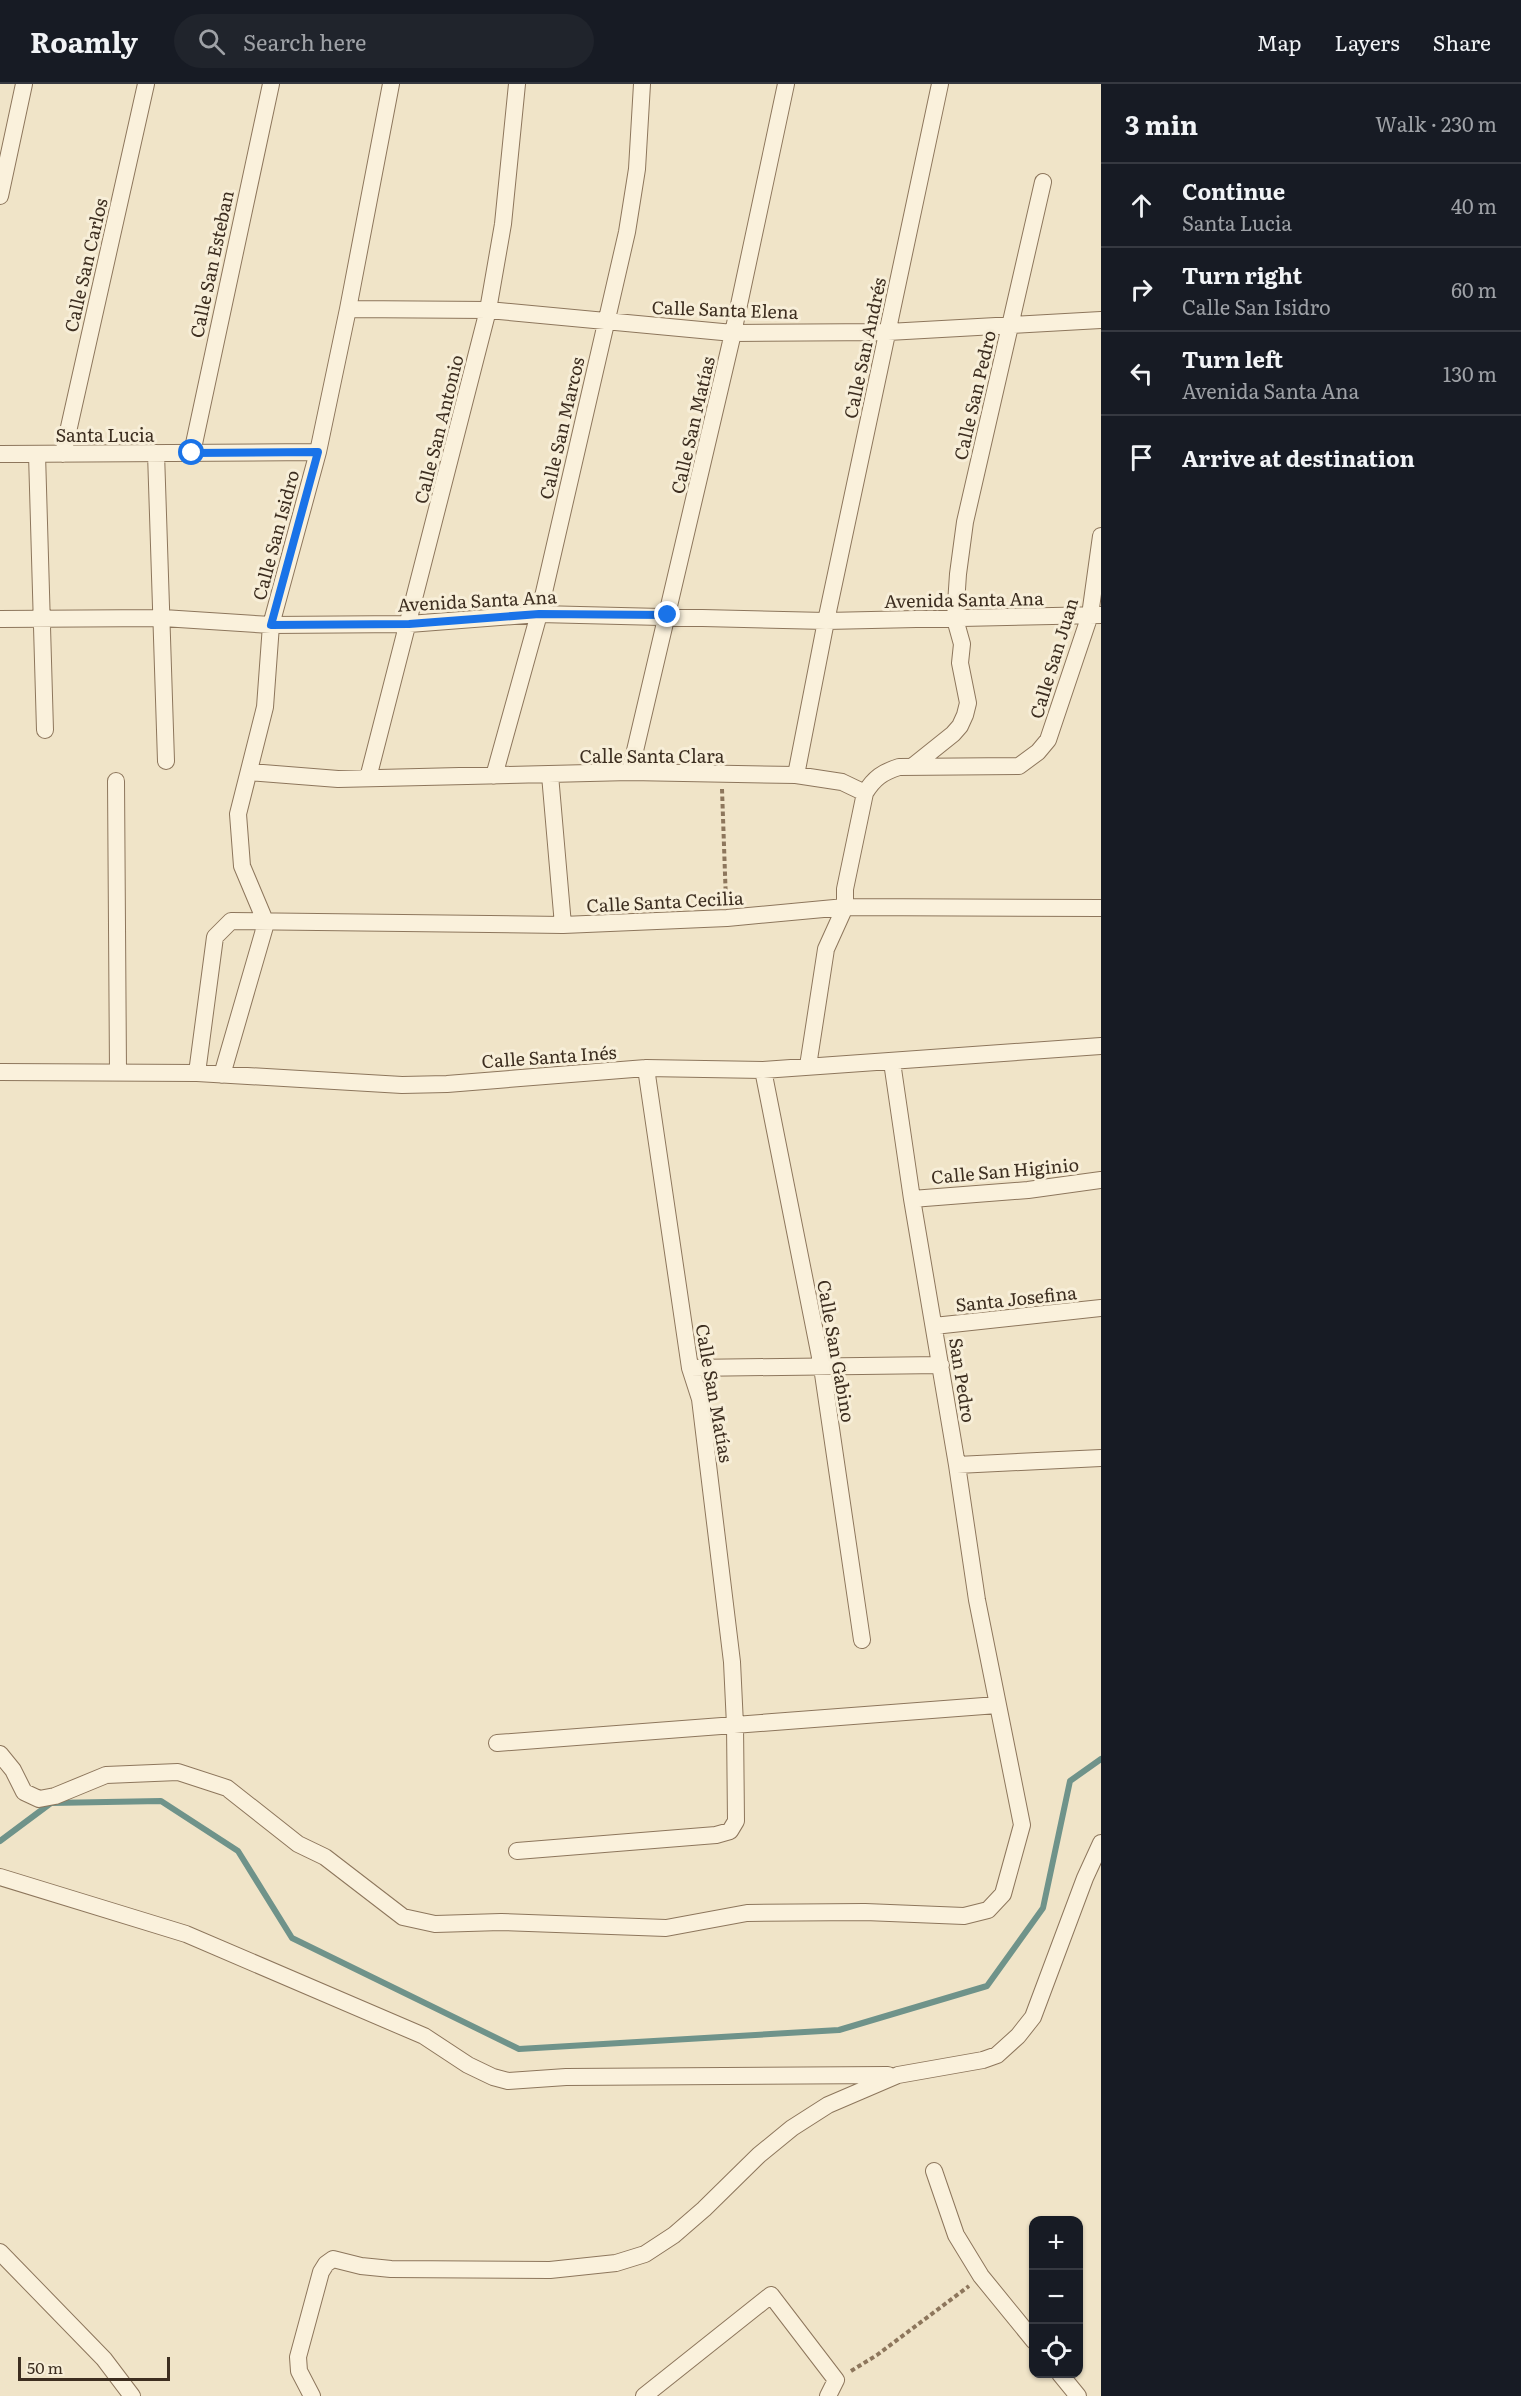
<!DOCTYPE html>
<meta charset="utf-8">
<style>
body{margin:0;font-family:Literata,serif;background:#20242c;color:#f1f3f6}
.controls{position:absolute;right:18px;bottom:18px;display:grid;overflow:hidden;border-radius:12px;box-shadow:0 2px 4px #0004}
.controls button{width:54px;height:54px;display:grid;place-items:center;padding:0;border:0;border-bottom:2px solid #363941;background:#171b24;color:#f1f3f6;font:30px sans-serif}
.scale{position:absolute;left:18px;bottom:15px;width:152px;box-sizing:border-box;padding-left:6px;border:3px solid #3d2e20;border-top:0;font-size:16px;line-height:21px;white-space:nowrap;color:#3d2e20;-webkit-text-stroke:4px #f7eed8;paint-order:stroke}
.stop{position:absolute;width:18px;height:18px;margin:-14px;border:4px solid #1a73e8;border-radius:50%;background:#fff}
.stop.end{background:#1a73e8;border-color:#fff;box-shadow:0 2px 6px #0008}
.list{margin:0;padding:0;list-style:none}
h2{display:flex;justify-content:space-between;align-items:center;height:78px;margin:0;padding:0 24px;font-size:26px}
h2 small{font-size:20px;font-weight:400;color:#9ea1a6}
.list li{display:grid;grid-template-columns:39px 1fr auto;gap:18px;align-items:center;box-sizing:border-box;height:84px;padding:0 24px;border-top:2px solid #363941}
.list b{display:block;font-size:22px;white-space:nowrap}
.list p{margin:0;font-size:20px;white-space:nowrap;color:#9ea1a6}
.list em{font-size:20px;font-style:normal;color:#9ea1a6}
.icon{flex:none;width:33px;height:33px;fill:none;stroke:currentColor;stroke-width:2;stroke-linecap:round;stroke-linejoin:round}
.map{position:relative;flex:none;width:1101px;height:2312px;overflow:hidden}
header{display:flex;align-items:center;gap:36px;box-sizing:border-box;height:84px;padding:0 30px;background:#171b24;border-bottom:2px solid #363941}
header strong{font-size:28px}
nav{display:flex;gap:33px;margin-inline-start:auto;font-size:21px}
.search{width:420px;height:54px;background:#20242c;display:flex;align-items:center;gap:15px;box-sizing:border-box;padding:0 21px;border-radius:33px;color:#9ea1a6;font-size:22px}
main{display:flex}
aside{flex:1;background:#171b24}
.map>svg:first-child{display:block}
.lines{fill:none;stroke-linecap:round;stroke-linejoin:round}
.stream{stroke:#6f938a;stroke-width:6}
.minor-casing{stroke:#8d765c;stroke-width:18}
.path{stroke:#8d765c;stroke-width:4;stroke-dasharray:4.5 3;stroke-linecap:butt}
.minor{stroke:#faf1dc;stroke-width:16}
.route{stroke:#1a73e8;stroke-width:8}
.labels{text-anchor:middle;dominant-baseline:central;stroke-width:6;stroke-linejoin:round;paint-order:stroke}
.street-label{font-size:18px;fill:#3d2e20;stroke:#f7eed8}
</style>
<header>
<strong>Roamly</strong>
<div class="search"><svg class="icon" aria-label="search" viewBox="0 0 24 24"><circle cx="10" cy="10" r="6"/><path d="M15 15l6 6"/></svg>Search here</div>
<nav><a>Map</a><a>Layers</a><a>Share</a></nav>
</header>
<main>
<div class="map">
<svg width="1101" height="2312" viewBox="0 0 1101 2312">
<rect width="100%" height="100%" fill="#f0e4c8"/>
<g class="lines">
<!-- stream -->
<path class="stream" d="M0,1757L51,1719L161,1717L238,1767L292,1854L519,1965L839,1946L987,1902L1043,1824L1070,1697L1101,1675"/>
<defs>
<path id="minor" d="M0,112L24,0
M348,225L488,226L733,249L888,248L1101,236
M156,369L166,677
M192,369L271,0
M0,370L318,368
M37,370L45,646
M63,370L146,0
M0,535L163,534L271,541L409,540L539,530L826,537L1101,531
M913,682L953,650L960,642L965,631L968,619L960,579L962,560L955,535L958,490L965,438L1043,98
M249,688L338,695L630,688L796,691L842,698L865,709C874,694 883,688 899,683L1019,682L1038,668L1048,656L1090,531L1101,452
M630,688L733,249L786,0
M550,691L563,841
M796,691L826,537L940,0
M494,692L539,530L627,148L637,85L642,0
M368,694L488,226L503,140L517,0
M116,697L118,987
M808,982L826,865L845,823V805L865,709
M763,986L822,1283L862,1556
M0,988L197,989L402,1001L447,1000L646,984L763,986L1101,962
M197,989L215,853L231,837L563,841L727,834L845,823L1101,824
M222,991L266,839L242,782L238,730L265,623L271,541L318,368L348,225L391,0
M912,1115L1028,1106L1101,1096
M934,1242L1101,1224
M690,1284L941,1281
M957,1381L1101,1374
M497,1659L997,1621
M0,1670L13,1686L24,1708L39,1715L55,1712L106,1691L178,1688L227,1704L298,1760L325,1773L403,1833L435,1840L501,1838L666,1844L747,1829L865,1828L964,1832L988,1826L1003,1810L1022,1741L977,1516L957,1381L912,1115L892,978
M517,1767L716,1751L730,1747L736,1737L735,1641L732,1578L700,1315L690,1284L646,984
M0,1793L186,1850L424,1952L468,1981L493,1993L508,1997L566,1993L888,1991
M934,2087L956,2151L981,2192L1034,2257
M0,2168L104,2275L132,2312
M1060,2290L1078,2312
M312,2312L299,2287L298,2273L321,2188L326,2180L333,2175L361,2182L391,2185L550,2186L616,2179L645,2170L674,2151L704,2125L759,2071L792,2044L828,2021L898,1991L983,1976L997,1971L1018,1952L1033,1933L1085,1794L1101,1759
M644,2312L771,2211L836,2296L828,2312"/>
</defs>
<!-- minor casing -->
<use href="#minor" class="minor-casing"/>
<!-- path -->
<path class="path" d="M722,705L726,818
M851,2287L877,2271L969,2202"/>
<!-- minor -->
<use href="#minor" class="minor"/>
</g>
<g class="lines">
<!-- route -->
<path class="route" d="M192,369L318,368L271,541L409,540L539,530L668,531"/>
</g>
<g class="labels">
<!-- street labels -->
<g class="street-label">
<text transform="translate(211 180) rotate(-78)">Calle San Esteban</text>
<text transform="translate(85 181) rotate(-77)">Calle San Carlos</text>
<text transform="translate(725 225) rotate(2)">Calle Santa Elena</text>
<text transform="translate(864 264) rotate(-78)">Calle San Andrés</text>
<text transform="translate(974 311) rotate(-77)">Calle San Pedro</text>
<text transform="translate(692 341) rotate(-77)">Calle San Matías</text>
<text transform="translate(561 344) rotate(-77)">Calle San Marcos</text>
<text transform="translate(438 345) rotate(-76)">Calle San Antonio</text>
<text x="105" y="350">Santa Lucia</text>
<text transform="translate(275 451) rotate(-75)">Calle San Isidro</text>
<text transform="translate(964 515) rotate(-1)">Avenida Santa Ana</text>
<text transform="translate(477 516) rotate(-3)">Avenida Santa Ana</text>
<text transform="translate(1053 574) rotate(-73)">Calle San Juan</text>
<text x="652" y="671">Calle Santa Clara</text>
<text transform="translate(665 817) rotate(-3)">Calle Santa Cecilia</text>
<text transform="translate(549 972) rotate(-4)">Calle Santa Inés</text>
<text transform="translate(1005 1086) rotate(-5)">Calle San Higinio</text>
<text transform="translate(1016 1214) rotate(-6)">Santa Josefina</text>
<text transform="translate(837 1267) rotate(80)">Calle San Gabino</text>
<text transform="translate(963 1296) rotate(81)">San Pedro</text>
<text transform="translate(715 1309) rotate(80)">Calle San Matías</text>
</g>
</g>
</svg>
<div class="controls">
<button>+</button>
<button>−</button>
<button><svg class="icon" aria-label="locate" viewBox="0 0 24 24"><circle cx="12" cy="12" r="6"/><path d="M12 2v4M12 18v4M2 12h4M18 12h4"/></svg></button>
</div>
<div class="scale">50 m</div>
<div class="stop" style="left:192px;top:369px"></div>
<div class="stop end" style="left:668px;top:531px"></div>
</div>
<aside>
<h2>3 min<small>Walk · 230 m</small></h2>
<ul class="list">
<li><svg class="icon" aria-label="ahead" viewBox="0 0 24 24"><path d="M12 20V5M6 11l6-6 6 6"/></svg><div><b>Continue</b><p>Santa Lucia</p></div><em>40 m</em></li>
<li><svg class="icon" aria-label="right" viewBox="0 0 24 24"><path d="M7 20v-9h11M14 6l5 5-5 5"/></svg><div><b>Turn right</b><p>Calle San Isidro</p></div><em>60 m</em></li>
<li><svg class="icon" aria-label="left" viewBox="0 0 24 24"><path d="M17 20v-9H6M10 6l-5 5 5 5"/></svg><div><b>Turn left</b><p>Avenida Santa Ana</p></div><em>130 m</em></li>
<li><svg class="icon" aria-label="arrive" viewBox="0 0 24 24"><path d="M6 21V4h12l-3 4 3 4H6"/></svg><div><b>Arrive at destination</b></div></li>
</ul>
</aside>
</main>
